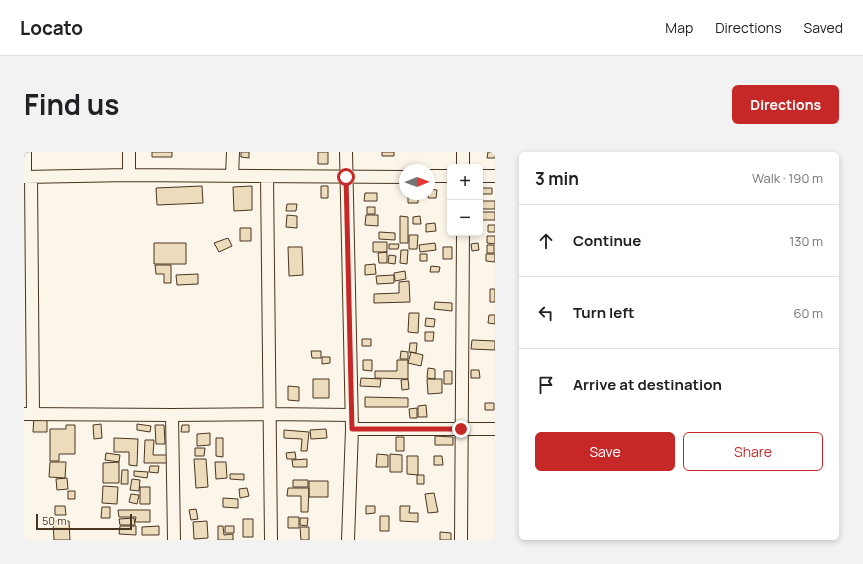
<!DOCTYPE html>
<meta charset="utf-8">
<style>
body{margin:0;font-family:Manrope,sans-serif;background:#f2f2f2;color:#202124}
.controls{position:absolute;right:12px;top:12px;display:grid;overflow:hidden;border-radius:6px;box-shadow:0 2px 6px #0003}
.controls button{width:36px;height:36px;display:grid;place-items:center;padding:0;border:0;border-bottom:1px solid #e0e0e0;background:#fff;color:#202124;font:20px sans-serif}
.compass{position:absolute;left:375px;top:12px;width:36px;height:36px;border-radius:50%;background:#fff;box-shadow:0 2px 6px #0003;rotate:89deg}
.scale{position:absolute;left:12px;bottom:10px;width:96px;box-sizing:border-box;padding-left:4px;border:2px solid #4a3520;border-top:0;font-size:11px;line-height:14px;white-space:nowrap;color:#4a3520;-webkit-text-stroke:3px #fbf6e9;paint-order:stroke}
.stop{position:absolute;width:12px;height:12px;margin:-9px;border:3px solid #c62828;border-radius:50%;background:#fff}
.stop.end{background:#c62828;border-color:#fff;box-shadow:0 1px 4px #0008}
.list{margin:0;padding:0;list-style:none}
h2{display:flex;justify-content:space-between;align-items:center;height:52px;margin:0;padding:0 16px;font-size:17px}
h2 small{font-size:13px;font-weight:400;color:#757577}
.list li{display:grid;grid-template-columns:26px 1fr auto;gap:12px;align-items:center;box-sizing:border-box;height:72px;padding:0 16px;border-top:1px solid #e0e0e0}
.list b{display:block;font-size:15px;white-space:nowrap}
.list em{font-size:13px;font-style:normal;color:#757577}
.actions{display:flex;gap:8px;padding:12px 16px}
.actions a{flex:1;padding:9px 0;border:1px solid #c62828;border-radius:6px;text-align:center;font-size:14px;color:#c62828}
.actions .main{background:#c62828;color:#fff}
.icon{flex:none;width:22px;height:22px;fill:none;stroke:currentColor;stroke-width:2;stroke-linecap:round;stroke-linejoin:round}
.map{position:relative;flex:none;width:471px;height:388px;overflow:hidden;border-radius:6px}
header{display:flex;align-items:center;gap:24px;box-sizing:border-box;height:56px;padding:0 20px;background:#fff;border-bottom:1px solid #e0e0e0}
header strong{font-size:19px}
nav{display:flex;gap:22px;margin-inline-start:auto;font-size:14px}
.intro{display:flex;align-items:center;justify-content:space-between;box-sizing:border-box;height:96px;padding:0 24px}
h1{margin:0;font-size:28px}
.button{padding:10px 18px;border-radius:6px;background:#c62828;color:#fff;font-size:14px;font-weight:700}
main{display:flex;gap:24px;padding:0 24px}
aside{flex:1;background:#fff;border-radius:6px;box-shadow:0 2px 6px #0003}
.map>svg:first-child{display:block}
.building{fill:#ecdcbc;stroke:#4a3520}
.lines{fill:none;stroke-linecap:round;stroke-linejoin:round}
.minor-casing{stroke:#4a3520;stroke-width:14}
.minor{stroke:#fbf6e9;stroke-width:12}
.route{stroke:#c62828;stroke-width:5}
</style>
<header>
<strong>Locato</strong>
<nav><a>Map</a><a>Directions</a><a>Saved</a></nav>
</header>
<div class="intro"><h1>Find us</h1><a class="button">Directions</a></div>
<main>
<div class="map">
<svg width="471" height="388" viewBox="0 0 471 388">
<rect width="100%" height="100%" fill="#fbf6e9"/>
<!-- building -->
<path class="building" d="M128,0H148V5H128Z
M217,0H225V6L217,5Z
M294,0H304V12H294Z
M358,0H370V4H358Z
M464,0H471V6H463Z
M178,34L179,51L133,53L132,36Z
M228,34V58L210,59L209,35Z
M297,34H304V46H297Z
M456,36H468V42H456Z
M405,37L413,38L412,46H404Z
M341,41H353V49H340Z
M384,42H403V43H394V51H384Z
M456,49H471V57H456Z
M263,52H273L272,59H262Z
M343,55H351V62H343Z
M456,60H471V68H456Z
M263,63L273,64V76L262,75Z
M342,63H354V74L341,73Z
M376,64L384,65V91H376Z
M396,64L397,72H389V65Z
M411,71L412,79L402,80V72Z
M464,73H471V80H464Z
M216,76H227V89H216Z
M355,80L371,81V88L355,87Z
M385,83H394L393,97H385Z
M463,84H471V92L463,91Z
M204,86L208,94L195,100L190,91Z
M349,90H363V100H349Z
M130,91H162V112H130Z
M411,91L412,98L396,100L395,93Z
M454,91L455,98L448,99L447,92Z
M365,92H375L374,97H365Z
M463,93H470V101H463Z
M264,95H278L279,123L265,124Z
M419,95H428V107H419Z
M377,98H384L383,112L376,111Z
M363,100V111H355L354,101Z
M396,102H403V109H396Z
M462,102H471V110L462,109Z
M365,103L372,104L371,112L364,111Z
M351,112L352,122L341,123V113Z
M131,113H147V131H140V122H132Z
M407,114L416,115L415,120H406Z
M381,119L382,127L371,129L370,121Z
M174,122V132L153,133L152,123Z
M370,123V131L353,132L352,124Z
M385,129L386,150L350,151V142L375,141V130Z
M466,137H471V150H466Z
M411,150L428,151V159L410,157Z
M385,161H395L394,181L384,180Z
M465,163H471V172L464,171Z
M402,166L411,167L410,175L401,174Z
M401,180H410L409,189H401Z
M338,187H347V194H338Z
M448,188L471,189V198L447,197Z
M386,191H393L392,201L385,200Z
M287,199H297V206H288Z
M377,199L384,200V207H376Z
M387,200L399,203L397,214L384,211Z
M298,205H306V211L298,212Z
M339,208H348V219L339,218Z
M373,208H384V227L351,226V219H373Z
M404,216L411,217V227L403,226Z
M447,218H455L456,226H447Z
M420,219H428V232H420Z
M337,226L357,227L356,235L336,234Z
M289,227H305V246H289Z
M384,227L385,237L378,238L377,228Z
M403,227H418V241L404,242Z
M264,234L275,235V249L264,248Z
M341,245L384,246V255H341Z
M461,251H470V258H461Z
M402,253L403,265H394V254Z
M393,256V266H386L385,257Z
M10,265H23V280H9Z
M77,272L78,286L70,287L69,273Z
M113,272L127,274L126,280L113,278Z
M42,273H51V302H35V309H26V277H42Z
M131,273H140L141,292H132Z
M158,273H165V280H157Z
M302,277L303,286L287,287L286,278Z
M260,278L285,280L283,299H277L278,287L260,286Z
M186,281V293L173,294V282Z
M411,284L429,285V293H411Z
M372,285H380V299H372Z
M90,286L114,287L113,314L105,313V300H90Z
M192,286H199V305L192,304Z
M121,288H130L129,303H146V311H120Z
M171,296H181L180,304H171Z
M271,300L272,307H263L262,301Z
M82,301L96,303L95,310L81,308Z
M353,302L364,303V315H352Z
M366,302L378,303V320H366Z
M383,304H394V323L383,322Z
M410,304H418L419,313H410Z
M170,307H182L184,335L172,336Z
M283,307V315H269L268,308Z
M26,310H42L41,326L25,325Z
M95,310V331H79V311Z
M191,310H202L203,326L192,327Z
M126,314H135L134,321L125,320Z
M98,318H104V332H97Z
M110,319L124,320L123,326L110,324Z
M206,322H220V328L206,327Z
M393,323H400V332H393Z
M43,326L44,337L33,338L32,327Z
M108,327L116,328L115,339L106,338Z
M269,328H284V335H269Z
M285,329H304V345H285Z
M79,334L94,335L93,352L78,351Z
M116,335H126V352H116Z
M223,336L225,344L216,346L215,337Z
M264,336H285L284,360H277V344H263Z
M44,339H51V347H44Z
M410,341L414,360L404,361L401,342Z
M107,342L115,343L113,352L105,350Z
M199,346L214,347V356L199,355Z
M31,354H41L42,363H31Z
M342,354H351V361L342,362Z
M376,354H386L385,361H394V370L376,369Z
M78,355H86V366H77Z
M172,357L174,367L167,368L165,358Z
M94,358H126V370H111L112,365H95Z
M356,364H365V379H356Z
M264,365H275V376H264Z
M110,366L111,373H96L95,367Z
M276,366H284L283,374L276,373Z
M219,367H229V385H219Z
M29,369H45L46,388H30Z
M183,369L184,386L170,387L169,370Z
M96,374H112V383L95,382Z
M135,374V383H118V375Z
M194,374H199L200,383L209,382V388H194Z
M201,374H210V381H201Z
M276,375H285V388H277Z
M416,380L427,381V388H416Z"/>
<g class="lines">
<defs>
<path id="minor" d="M1,0V25
M105,0V23
M322,0L328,277L324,388
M439,0V15
M208,24L209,0
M243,24L247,388
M405,24H426
M456,24H471
M0,25L105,23L381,25
M7,25L9,261
M0,262L148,263L246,262L327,263
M148,263L150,388
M328,277H471
M437,388L439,81"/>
</defs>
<!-- minor casing -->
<use href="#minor" class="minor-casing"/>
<!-- minor -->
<use href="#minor" class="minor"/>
</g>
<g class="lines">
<!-- route -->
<path class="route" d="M322,25L328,277H437"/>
</g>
</svg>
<div class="controls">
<button>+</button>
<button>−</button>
</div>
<svg class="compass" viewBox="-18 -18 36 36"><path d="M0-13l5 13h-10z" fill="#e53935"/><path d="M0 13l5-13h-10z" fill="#757577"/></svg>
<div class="scale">50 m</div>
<div class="stop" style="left:322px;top:25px"></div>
<div class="stop end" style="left:437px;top:277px"></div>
</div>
<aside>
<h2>3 min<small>Walk · 190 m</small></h2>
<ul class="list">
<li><svg class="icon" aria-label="ahead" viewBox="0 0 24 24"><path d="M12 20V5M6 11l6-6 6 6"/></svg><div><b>Continue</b></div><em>130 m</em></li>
<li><svg class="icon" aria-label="left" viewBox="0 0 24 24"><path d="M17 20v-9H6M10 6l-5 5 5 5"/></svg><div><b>Turn left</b></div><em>60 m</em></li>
<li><svg class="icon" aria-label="arrive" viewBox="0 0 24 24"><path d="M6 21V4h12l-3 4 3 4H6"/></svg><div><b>Arrive at destination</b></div></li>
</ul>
<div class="actions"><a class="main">Save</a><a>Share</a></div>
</aside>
</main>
